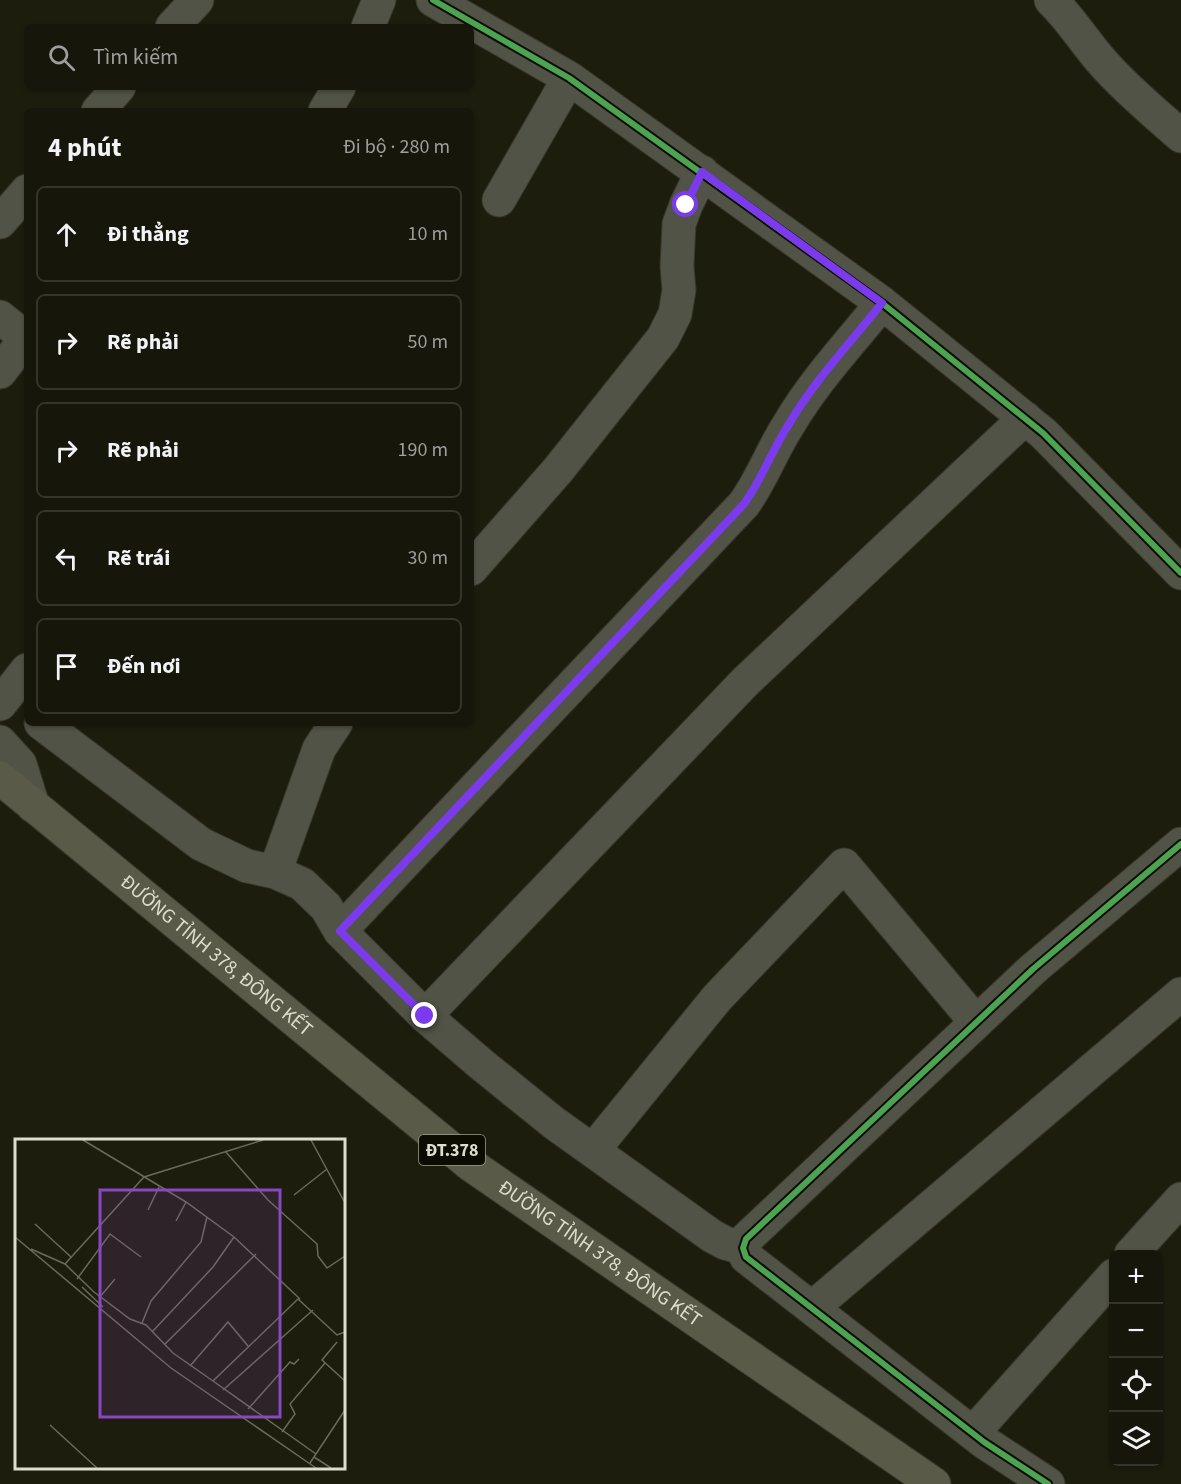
<!DOCTYPE html>
<html lang="vi">
<meta charset="utf-8">
<style>
body{margin:0;font-family:"Source Sans 3",sans-serif;background:#232318;color:#f1f3f6}
.controls{position:absolute;right:18px;bottom:18px;display:grid;overflow:hidden;border-radius:9px;box-shadow:0 2px 4px #0004}
.controls button{width:54px;height:54px;display:grid;place-items:center;padding:0;border:0;border-bottom:2px solid #35352b;background:#16160a;color:#f1f3f6;font:30px sans-serif}
.stop{position:absolute;width:18px;height:18px;margin:-14px;border:4px solid #7c3aed;border-radius:50%;background:#fff}
.stop.end{background:#7c3aed;border-color:#fff;box-shadow:0 2px 6px #0008}
.list{margin:0;padding:0;list-style:none}
h2{display:flex;justify-content:space-between;align-items:center;height:78px;margin:0;padding:0 24px;font-size:26px}
h2 small{font-size:20px;font-weight:400;color:#9e9f9c}
.list li{display:grid;grid-template-columns:39px 1fr auto;gap:18px;align-items:center;box-sizing:border-box;height:96px;margin:0 12px 12px;padding:0 12px;border:2px solid #35352b;border-radius:9px}
.list b{display:block;font-size:22px;white-space:nowrap}
.list em{font-size:20px;font-style:normal;color:#9e9f9c}
.icon{flex:none;width:33px;height:33px;fill:none;stroke:currentColor;stroke-width:2;stroke-linecap:round;stroke-linejoin:round}
.map{position:relative;flex:none;width:1181px;height:1484px;overflow:hidden}
.search{position:absolute;background:#16160a;box-shadow:0 2px 4px #0004;left:24px;top:24px;width:450px;height:66px;display:flex;align-items:center;gap:15px;box-sizing:border-box;padding:0 21px;border-radius:9px;color:#9e9f9c;font-size:22px}
.panel{position:absolute;background:#16160a;box-shadow:0 2px 4px #0004;left:24px;top:108px;width:450px;height:618px;border-radius:9px}
.map>svg:first-child{display:block}
.lines{fill:none;stroke-linecap:round;stroke-linejoin:round}
.minor-casing{stroke:#36362b;stroke-width:35}
.major-casing{stroke:#36362b;stroke-width:35}
.minor{stroke:#525347;stroke-width:33}
.major{stroke:#5a5a49;stroke-width:33}
.cycleway-casing{stroke:#0c0c03;stroke-width:10}
.cycleway{stroke:#4ca352;stroke-width:6}
.route{stroke:#7c3aed;stroke-width:8}
.labels{text-anchor:middle;dominant-baseline:central;stroke-width:6;stroke-linejoin:round;paint-order:stroke}
.shield{fill:#0c0c03;stroke:#9e9e90;stroke-width:1.5}
.shield-label{font-size:18px;font-weight:bold;fill:#dcddcd}
.street-label{font-size:20px;fill:#dcddcd;stroke:#0c0c03}
.inset-road{fill:none;stroke:#696a5a;stroke-width:1.5}
.view{fill:#8a47c1;fill-opacity:0.15;stroke:#8a47c1;stroke-width:3}
.inset-edge{fill:none;stroke:#dcddcd;stroke-width:3}
</style>
<div class="map">
<svg width="1181" height="1484" viewBox="0 0 1181 1484">
<rect width="100%" height="100%" fill="#1d1d0e"/>
<g class="lines">
<defs>
<path id="minor" d="M433,0L569,78L882,303L1043,433L1181,573
M1051,0C1071,19 1085,43 1104,64C1127,90 1155,113 1181,136
M172,27L197,0
M368,27L379,0
M98,111L119,87
M325,111L339,87
M499,200L569,78
M0,222L27,191
M0,317L26,338
M0,372L27,337
M471,569L558,470L663,338L675,314L679,290L677,266L679,224L686,205L702,172
M0,704L27,670
M41,723L201,844L247,866L275,872L302,884L326,907L340,931L425,1016L481,1064L554,1123L712,1236L725,1243L743,1248
M0,742L20,764L33,806
M275,872L319,749L336,723
M340,931L744,504C762,479 772,450 789,424C814,381 851,342 882,303
M425,1016L745,682L1025,418
M594,1149L717,998L844,865L976,1022
M1131,1254L1181,1199
M812,1308L1181,994
M973,1433L1114,1275
M1048,1484L984,1442L746,1257L743,1248L746,1239L1033,969L1181,844"/>
<g id="major">
<path id="s1" d="M0,778L471,1165L934,1484"/>
</g>
</defs>
<!-- minor casing -->
<use href="#minor" class="minor-casing"/>
<!-- major casing -->
<use href="#major" class="major-casing"/>
<!-- minor -->
<use href="#minor" class="minor"/>
<!-- major -->
<use href="#major" class="major"/>
<defs>
<path id="cycleway" d="M433,0L569,78L882,303L1043,433L1181,573
M1048,1484L984,1442L746,1257L743,1248L746,1239L1033,969L1181,844"/>
</defs>
<!-- cycleway casing -->
<use href="#cycleway" class="cycleway-casing"/>
<!-- cycleway -->
<use href="#cycleway" class="cycleway"/>
</g>
<g class="lines">
<!-- route -->
<path class="route" d="M425,1016L340,931L744,504C762,479 772,450 789,424C814,381 851,342 882,303L702,172L686,205"/>
</g>
<g class="labels">
<!-- shield labels -->
<rect class="shield" x="419" y="1135" width="66" height="30" rx="4.5"/>
<g class="shield-label">
<text x="452" y="1150">ĐT.378</text>
</g>
<!-- street labels -->
<g class="street-label">
<text stroke="none"><textPath href="#s1" startOffset="280">ĐƯỜNG TỈNH 378, ĐÔNG KẾT</textPath></text>
<text stroke="none"><textPath href="#s1" startOffset="766">ĐƯỜNG TỈNH 378, ĐÔNG KẾT</textPath></text>
</g>
</g>
<!-- overview -->
<g transform="translate(15 1139)">
<rect width="330" height="330" fill="#1d1d0e"/>
<path class="inset-road" d="M68,1L171,63L219,98L285,160M296,1L330,64M210,12L253,61L302,105L303,117L312,129L330,117M279,56L312,30M133,71L144,48M161,82L171,63M20,85L56,118M0,98L156,229L301,329M16,110L50,125L79,153L115,180L131,186L158,214L198,242M50,125L129,38L248,1M62,140L95,95L126,118M67,148L88,168M84,159L100,140M127,184L136,162L186,103L192,78M137,193L198,128L219,98M322,203L307,221L330,242M149,206L241,115M175,227L213,183L233,207M208,251L298,171M233,270L275,223L279,225L284,220M35,286L82,329M267,293L280,275L275,265L310,224M301,315L198,242L283,160L322,196L330,193M299,318L316,329M295,324L330,271"/>
<path class="view" d="M85,51H265V278H85Z"/>
<rect width="330" height="330" class="inset-edge"/>
</g>
</svg>
<div class="controls">
<button>+</button>
<button>−</button>
<button><svg class="icon" aria-label="locate" viewBox="0 0 24 24"><circle cx="12" cy="12" r="6"/><path d="M12 2v4M12 18v4M2 12h4M18 12h4"/></svg></button>
<button><svg class="icon" aria-label="layers" viewBox="0 0 24 24"><path d="M12 4l9 5-9 5-9-5zM3 14l9 5 9-5"/></svg></button>
</div>
<div class="stop" style="left:686px;top:205px"></div>
<div class="stop end" style="left:425px;top:1016px"></div>
<div class="search"><svg class="icon" aria-label="search" viewBox="0 0 24 24"><circle cx="10" cy="10" r="6"/><path d="M15 15l6 6"/></svg>Tìm kiếm</div>
<section class="panel">
<h2>4 phút<small>Đi bộ · 280 m</small></h2>
<ul class="list">
<li><svg class="icon" aria-label="ahead" viewBox="0 0 24 24"><path d="M12 20V5M6 11l6-6 6 6"/></svg><div><b>Đi thẳng</b></div><em>10 m</em></li>
<li><svg class="icon" aria-label="right" viewBox="0 0 24 24"><path d="M7 20v-9h11M14 6l5 5-5 5"/></svg><div><b>Rẽ phải</b></div><em>50 m</em></li>
<li><svg class="icon" aria-label="right" viewBox="0 0 24 24"><path d="M7 20v-9h11M14 6l5 5-5 5"/></svg><div><b>Rẽ phải</b></div><em>190 m</em></li>
<li><svg class="icon" aria-label="left" viewBox="0 0 24 24"><path d="M17 20v-9H6M10 6l-5 5 5 5"/></svg><div><b>Rẽ trái</b></div><em>30 m</em></li>
<li><svg class="icon" aria-label="arrive" viewBox="0 0 24 24"><path d="M6 21V4h12l-3 4 3 4H6"/></svg><div><b>Đến nơi</b></div></li>
</ul>
</section>
</div>
